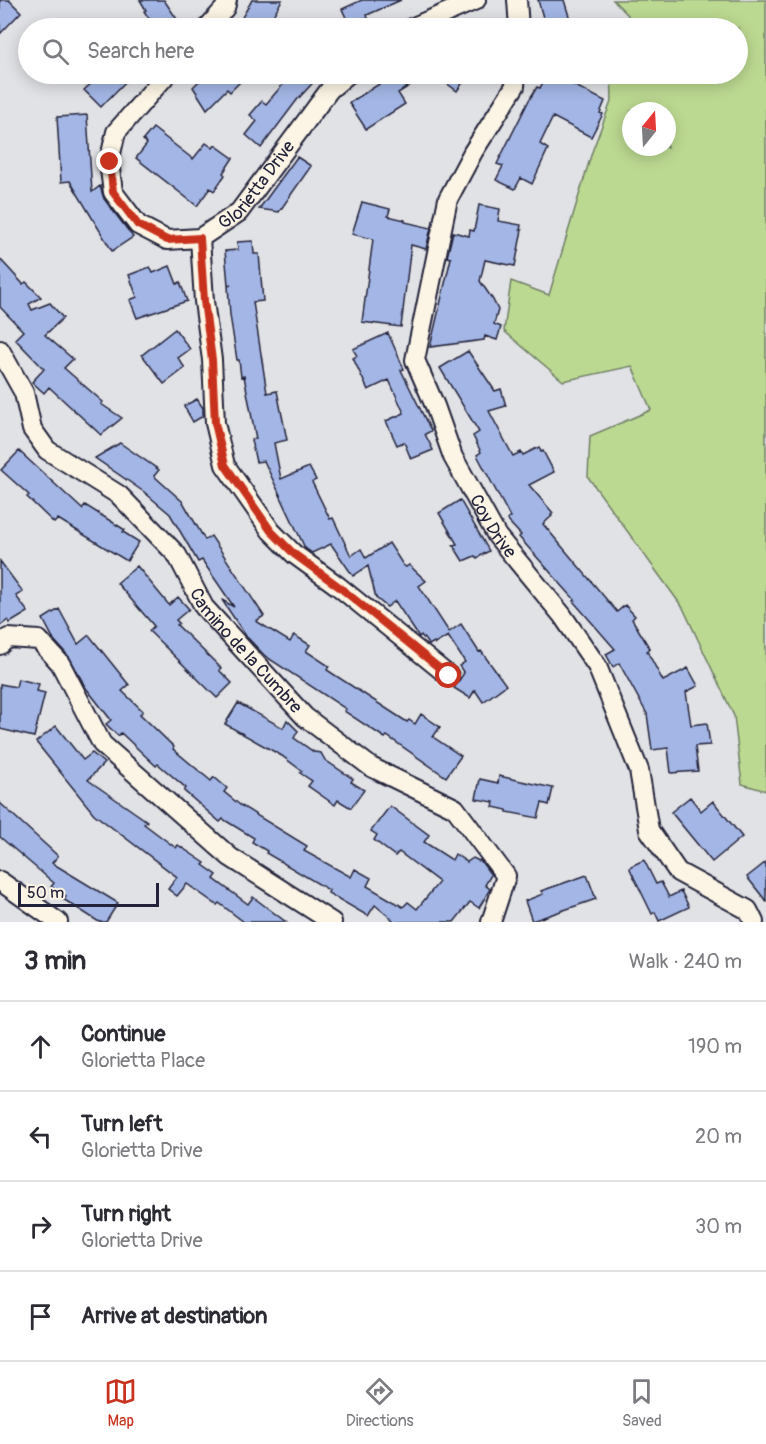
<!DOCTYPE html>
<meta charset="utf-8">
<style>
body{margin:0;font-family:Pangolin,sans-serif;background:#f7f7f7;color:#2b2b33}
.compass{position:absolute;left:622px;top:102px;width:54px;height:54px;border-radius:50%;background:#fff;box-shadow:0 3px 15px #0003;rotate:18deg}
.scale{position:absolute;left:18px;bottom:15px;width:141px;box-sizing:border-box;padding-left:6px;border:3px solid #22223b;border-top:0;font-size:16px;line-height:21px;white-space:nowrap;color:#22223b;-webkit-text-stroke:4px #fcf5e5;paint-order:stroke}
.stop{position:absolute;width:18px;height:18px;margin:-14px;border:4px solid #c8321e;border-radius:50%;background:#fff}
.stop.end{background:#c8321e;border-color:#fff;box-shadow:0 2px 6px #0008}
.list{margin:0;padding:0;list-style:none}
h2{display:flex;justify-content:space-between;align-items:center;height:78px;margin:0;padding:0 24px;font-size:26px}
h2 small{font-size:20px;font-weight:400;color:#7c7c81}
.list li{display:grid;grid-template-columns:39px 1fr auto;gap:18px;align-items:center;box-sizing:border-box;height:90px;padding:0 24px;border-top:2px solid #e1e1e2}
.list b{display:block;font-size:22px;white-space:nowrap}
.list p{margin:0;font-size:20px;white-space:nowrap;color:#7c7c81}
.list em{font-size:20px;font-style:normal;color:#7c7c81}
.icon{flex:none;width:33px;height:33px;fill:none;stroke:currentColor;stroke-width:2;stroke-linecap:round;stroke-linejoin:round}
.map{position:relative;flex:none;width:766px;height:922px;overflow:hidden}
.search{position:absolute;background:#fff;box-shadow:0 3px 15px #0003;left:18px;right:18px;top:18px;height:66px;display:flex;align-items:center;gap:15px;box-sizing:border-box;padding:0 21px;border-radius:33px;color:#7c7c81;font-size:22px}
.sheet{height:438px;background:#fff}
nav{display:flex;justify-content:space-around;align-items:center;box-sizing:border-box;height:84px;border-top:2px solid #e1e1e2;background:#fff;font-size:16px;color:#7c7c81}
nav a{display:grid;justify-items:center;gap:3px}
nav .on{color:#c8321e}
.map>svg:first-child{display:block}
.green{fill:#bcd991;stroke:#6f7e66;stroke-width:1.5;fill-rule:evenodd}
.building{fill:#a3b6e5;stroke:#22223b;stroke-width:1.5}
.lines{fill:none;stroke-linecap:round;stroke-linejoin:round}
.minor-casing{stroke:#22223b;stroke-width:22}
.minor{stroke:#fcf5e5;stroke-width:18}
.route{stroke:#c8321e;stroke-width:8}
.labels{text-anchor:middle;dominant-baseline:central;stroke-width:5;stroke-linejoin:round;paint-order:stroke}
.street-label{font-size:18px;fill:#22223b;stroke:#fcf5e5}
</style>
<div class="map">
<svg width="766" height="922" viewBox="0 0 766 922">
<rect width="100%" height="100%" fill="#e1e2e5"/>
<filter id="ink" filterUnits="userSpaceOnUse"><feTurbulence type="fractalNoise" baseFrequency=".0167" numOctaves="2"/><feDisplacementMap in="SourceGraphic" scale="12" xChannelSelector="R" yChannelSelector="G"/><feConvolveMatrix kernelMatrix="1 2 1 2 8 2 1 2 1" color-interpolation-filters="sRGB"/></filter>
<g filter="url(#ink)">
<!-- green -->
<path class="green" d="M613,0H766V791L742,784L734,716L683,608L588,477L590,436L651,410L632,366L563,381L504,331L511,281L549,295L592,152L612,99L611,74H738V28H625L628,15ZM631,111H667V147H631Z"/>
<!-- building -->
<path class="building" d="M0,0H9L21,12L0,34Z
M140,0H164L183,28H155L144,11L146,10Z
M252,0H282L266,28H236Z
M362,0H401L367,15L368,18L350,26L342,9Z
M538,0H564L572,26L563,28H546Z
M102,74H133L101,107L84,90Z
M206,74H248L230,92L227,89L207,109L193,87Z
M292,74H321L297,100L261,148L246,135L257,121L250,115L262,101L266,104Z
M395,74H428L398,93L405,104L366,129L349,103Z
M434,74H469L457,91Z
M547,74H552L605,101L600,113L603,114L591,137L553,117L540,144L548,149L532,184L521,178L515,189L496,180L503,166L497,164L529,100L537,87L540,88Z
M87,115L92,192L100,186L104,199L133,237L112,251L70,181L61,182L57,117Z
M153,128L193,159L206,143L213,148L215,145L233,158L223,173L225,175L214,191L210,188L197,206L136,158L147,144L143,140Z
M297,157L311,166L279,212L259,209Z
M362,202L390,209L388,216L405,220V222L431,228L426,249L411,245L401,327L362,322L373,239L352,234Z
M479,205L500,209L498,221L521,225L520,230H522L515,266L485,260L480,281L493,300L498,310L494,324L501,327L497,340L485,336L484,340L430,347L451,258L447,257L453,232L469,236L470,230L474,231Z
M253,241L254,254H259L263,301L253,302L267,393L277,391L287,440L274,443L281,479L309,467L316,480L312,482L330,519L333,518L351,556L361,549L366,558L389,543L403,565L406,567L409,565L426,581L419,586L449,632L461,624L479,652L481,651L506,685L483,702L475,690L470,698L454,688L464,673L459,666L465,662L448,636L435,644L434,642L429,645L421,635L419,637L395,601L387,607L376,598L368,566L353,576L331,544L312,553L305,548L264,461L256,462L251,440L256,439L244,376L241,377L239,360H237L230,315L228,286L231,285H228L225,251L238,250L237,242Z
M0,259L23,284L26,282L41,297L29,304L32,310L50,303L63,318L45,335L73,359L64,368L103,402L101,404L122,418L101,435L49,387L44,393L32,382L44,369L15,339L23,331L0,307Z
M170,266L177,284L180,282L187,301L137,318L130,300L137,297L129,275L150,267L153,273Z
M175,329L190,349L178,358L185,368L164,384L142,355Z
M388,333L404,369L401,370L431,431L425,434L433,450L411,459L404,442L397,445L386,421L404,413L389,380L368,390L353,358L357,356L353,349Z
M468,351L495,391L501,389L506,406L489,411L513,456L521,452L523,455L539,447L541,452L543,451L554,472L529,485L553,513L551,515L552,516L543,524L617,612L625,605L635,616L632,619L650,649L647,651L663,681L688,668L698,686L686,692L691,725L707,723L710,745L695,746L698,771L671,773L668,748L652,750L647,714L619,663L613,667L606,654L615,649L573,601L575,600L519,537L521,535L507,520L510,517L477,455L481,452L473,436L479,432L440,368Z
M197,399L203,408V416L193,422L184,406Z
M120,443L159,470L154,476L183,502L205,540L211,536L264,616L256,621L290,642L294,635L310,645L306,651L329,666L327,670L407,722L409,720L415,724L421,714L440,727L433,737L461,756L446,777L387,736L385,738L344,711L346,709L265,656L246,636L222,600L234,607L202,560L198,562L170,514L144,492L95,458Z
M19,451L82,509L85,505L125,530L123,532L139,542L127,561L58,519L54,523L27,497L29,495L1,470Z
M460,500L489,551L477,558L475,556L463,561L453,545L457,544L439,513Z
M0,561L23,592L16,596L28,612L10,623L8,620L0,626Z
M137,566L169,605L178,597L189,609L176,620L179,623L177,625L221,668L219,670L232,683L217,698L149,631L154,626L117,583Z
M59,609L78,644L89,635L129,685L122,691L143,711L140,714L174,747L173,749L211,781L214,777L227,788L224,792L240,805L307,846L304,851L351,877L355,869L371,878L367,886L403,907L408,902L417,909L439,882L399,852L395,856L374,840L377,835L371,831L390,806L429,835L424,842L452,860L455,854L467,862L473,858L479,861L480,860L491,875L485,885L490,889L479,908L470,902L454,922H391L393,920L375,905L368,916L328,893L329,890L266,853L267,851L252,842L254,838L223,819L220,822L184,791L186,788L158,764L156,766L121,733L118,736L106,724L111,720L86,688L70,658L54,640L43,619Z
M18,679L39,684L37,691L45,693L34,737L0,729V684L16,687Z
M238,703L283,728L287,720L298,731L294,738L314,752L321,753L325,760L353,779L351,782L364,790L351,808L338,800L335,805L308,786L312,781L300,773L302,771L282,756L225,724Z
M56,726L83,760L92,753L104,763L88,780L147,821L144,824L176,848L178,845L205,863L203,865L217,875L214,879L248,904L253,897L286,922H244L219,903L217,905L187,884L177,896L168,889L177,877L94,814L36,742Z
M499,776L553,788L549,805L542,803L538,818L507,812V810L493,807L494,802L476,799L480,779L498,783Z
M690,797L701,811L713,801L742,837L712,862L671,812Z
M0,803L58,856L52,863L118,903L106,922H99L63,899L66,896L51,887L54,883L0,837Z
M644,860L656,884L661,882L669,897L681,891L689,907L659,921L655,912L652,914L630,869L631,866Z
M766,862V901L747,877Z
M587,875L596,899L532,921L525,901L543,894L541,891Z"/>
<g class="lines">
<defs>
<g id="minor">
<path d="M517,0L519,28"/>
<path d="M207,28L225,8L227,0"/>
<path d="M411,28L476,0"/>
<path id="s1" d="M167,74L116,132L109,162L113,192L138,225L167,240L200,238L239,212L330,89L348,74"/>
<path id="s2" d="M516,74L515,86L473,152L448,199L415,360L435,406L453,457L497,536L562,615L597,666L639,770L649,830L678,872L748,910L754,922"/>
<path d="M200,238L204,301L212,360L215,423L225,465L271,531L294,554L338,586L449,676"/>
<path id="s3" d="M0,350L24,393L32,429L47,450L119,495L177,555L204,607L305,717L371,767L455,808L506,876L491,922"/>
<path d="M0,645L8,638L39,640L60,663L102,744L230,857L332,922"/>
<path d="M0,881L58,922"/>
</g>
</defs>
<!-- minor casing -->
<use href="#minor" class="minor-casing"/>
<!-- minor -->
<use href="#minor" class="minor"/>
</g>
</g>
<g class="lines" filter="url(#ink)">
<!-- route -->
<path class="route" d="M110,162L113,192L138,225L167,240L200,238L204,301L212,360L215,423L225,465L271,531L294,554L338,586L449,676"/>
</g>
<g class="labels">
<!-- street labels -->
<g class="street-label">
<text stroke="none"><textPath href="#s1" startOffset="324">Glorietta Drive</textPath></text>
<text stroke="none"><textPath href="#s2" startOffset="492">Coy Drive</textPath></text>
<text stroke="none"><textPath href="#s3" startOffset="399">Camino de la Cumbre</textPath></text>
</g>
</g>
</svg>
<svg class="compass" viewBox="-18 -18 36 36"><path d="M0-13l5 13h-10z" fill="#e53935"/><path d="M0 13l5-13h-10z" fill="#7c7c81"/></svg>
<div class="scale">50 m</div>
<div class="stop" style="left:449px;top:676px"></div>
<div class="stop end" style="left:110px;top:162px"></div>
<div class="search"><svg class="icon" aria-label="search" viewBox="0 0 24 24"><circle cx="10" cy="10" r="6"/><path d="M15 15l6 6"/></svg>Search here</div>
</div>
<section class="sheet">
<h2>3 min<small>Walk · 240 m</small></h2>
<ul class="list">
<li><svg class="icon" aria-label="ahead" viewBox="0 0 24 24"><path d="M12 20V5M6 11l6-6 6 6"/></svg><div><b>Continue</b><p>Glorietta Place</p></div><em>190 m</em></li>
<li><svg class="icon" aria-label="left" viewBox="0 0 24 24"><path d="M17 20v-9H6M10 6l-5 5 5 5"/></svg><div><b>Turn left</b><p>Glorietta Drive</p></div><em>20 m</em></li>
<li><svg class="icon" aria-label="right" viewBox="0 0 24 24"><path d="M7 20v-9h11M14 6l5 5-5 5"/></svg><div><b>Turn right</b><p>Glorietta Drive</p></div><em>30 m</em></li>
<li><svg class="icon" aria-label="arrive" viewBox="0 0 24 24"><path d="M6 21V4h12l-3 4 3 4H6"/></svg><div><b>Arrive at destination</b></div></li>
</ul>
</section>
<nav>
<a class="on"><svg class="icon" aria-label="map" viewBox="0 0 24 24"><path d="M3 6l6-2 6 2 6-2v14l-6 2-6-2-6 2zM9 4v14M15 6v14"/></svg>Map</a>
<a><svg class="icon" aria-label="directions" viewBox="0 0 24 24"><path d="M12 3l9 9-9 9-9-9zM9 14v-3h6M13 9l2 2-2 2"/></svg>Directions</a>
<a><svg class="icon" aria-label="saved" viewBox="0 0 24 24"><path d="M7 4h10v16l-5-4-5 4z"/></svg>Saved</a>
</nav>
